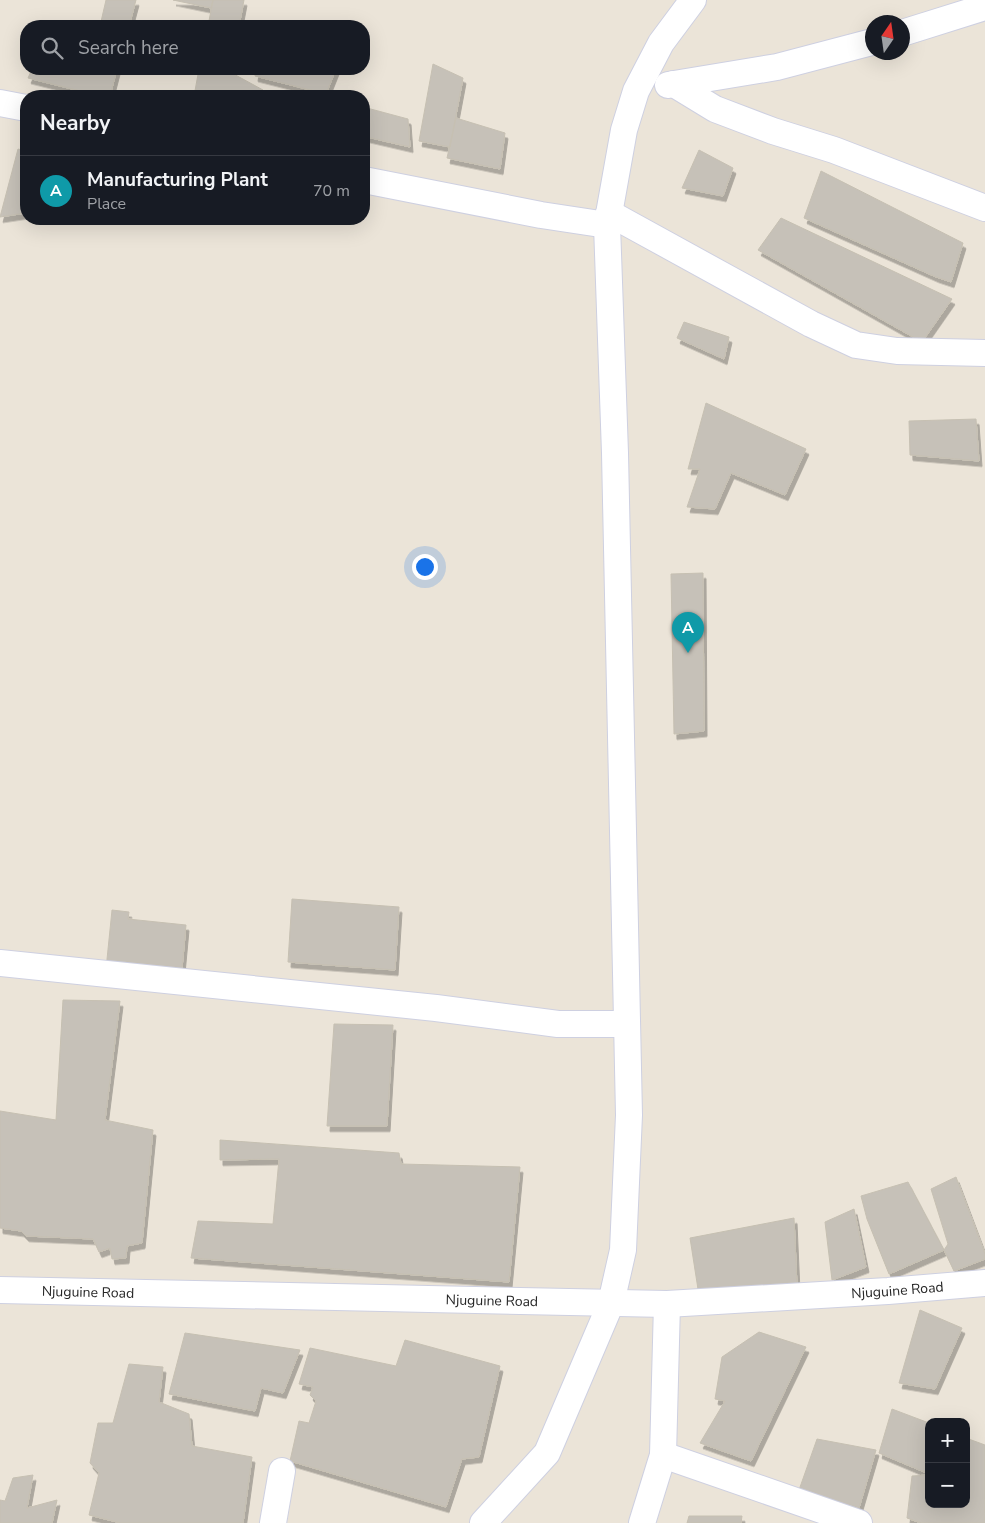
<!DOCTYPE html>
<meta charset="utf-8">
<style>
body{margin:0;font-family:"Nunito Sans",sans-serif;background:#20242c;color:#f1f3f6}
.controls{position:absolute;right:15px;bottom:15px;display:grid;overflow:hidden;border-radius:10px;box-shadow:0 5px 20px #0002}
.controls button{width:45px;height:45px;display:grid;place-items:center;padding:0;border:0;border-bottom:1px solid #363941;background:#171b24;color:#f1f3f6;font:25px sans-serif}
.compass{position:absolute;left:865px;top:15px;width:45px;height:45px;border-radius:50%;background:#171b24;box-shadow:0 5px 20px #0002;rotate:13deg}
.you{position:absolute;left:424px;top:566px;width:18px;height:18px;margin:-12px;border:4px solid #fff;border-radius:50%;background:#1a73e8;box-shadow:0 0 0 8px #1a73e833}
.badge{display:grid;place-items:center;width:32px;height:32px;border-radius:50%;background:#9ca7f9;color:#fff;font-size:16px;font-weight:700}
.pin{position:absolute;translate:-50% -41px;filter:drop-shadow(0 1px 2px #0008)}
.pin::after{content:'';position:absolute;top:26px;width:18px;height:15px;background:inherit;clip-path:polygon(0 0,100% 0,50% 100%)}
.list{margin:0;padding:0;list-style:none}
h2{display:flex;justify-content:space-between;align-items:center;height:65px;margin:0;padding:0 20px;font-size:21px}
h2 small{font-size:16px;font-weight:400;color:#9ea1a6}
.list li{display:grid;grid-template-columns:32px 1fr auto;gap:15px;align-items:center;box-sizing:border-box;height:70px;padding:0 20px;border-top:1px solid #363941}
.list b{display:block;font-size:19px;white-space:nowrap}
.list p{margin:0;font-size:16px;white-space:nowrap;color:#9ea1a6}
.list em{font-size:16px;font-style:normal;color:#9ea1a6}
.icon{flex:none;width:28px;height:28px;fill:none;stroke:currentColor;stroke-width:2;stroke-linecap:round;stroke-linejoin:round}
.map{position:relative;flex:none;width:985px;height:1523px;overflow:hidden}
.search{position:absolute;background:#171b24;box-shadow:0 5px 20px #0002;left:20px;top:20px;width:350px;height:55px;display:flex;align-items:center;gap:12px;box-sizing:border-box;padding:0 18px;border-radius:20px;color:#9ea1a6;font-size:19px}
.panel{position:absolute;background:#171b24;box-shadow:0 5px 20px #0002;left:20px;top:90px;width:350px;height:135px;border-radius:20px}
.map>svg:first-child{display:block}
.building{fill:#c6c1b8;stroke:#c6c0b2;filter:url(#shadow)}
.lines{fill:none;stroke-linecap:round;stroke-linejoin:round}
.minor-casing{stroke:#ced0e1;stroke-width:28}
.minor{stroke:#fff;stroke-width:26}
.labels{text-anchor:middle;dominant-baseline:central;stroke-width:4;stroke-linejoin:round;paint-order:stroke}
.street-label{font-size:14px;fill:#272727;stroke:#fff}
</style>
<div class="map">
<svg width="985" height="1523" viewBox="0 0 985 1523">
<defs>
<filter id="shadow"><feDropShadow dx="3" dy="5.5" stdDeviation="0" flood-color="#0004"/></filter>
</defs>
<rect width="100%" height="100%" fill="#ebe4d8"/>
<!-- building -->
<path class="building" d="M106,0H136L129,26H100Z
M173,0H213L211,8Z
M213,0H244L239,26H208Z
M433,64L463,78L450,147L419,141Z
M32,69H117L110,96H100L28,78Z
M199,69H231L230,72L263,90L260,96H194Z
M256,69H336L326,94L255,76Z
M367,108L408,119L410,147L367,137Z
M456,118L505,133L500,169L447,158Z
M18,149L26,151V213L0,217Z
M699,150L733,168L723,196L682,188Z
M821,171L963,243L951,282L936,277L804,218Z
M781,218L952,299L922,342L758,250Z
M684,322L729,337L724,359L677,338Z
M706,403L806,449L785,495L731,473L715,509L687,507L700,469H688Z
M976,419L979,461L910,455L909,421Z
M703,573L704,731L674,734L671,574Z
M292,899L399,907L395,970L288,962Z
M112,910L129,912L128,919L186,925L182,968L126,962V970L106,969Z
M63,1000L120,1001L105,1120L153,1130L142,1243L127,1246L126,1258L112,1259L110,1248L99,1252L93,1239L26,1236L21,1231L0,1228V1111L56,1120Z
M334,1024L393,1025L387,1126H327Z
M220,1140L399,1153L401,1164L520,1167L509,1282L191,1258L198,1221L273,1224L279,1159L220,1160Z
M956,1177L985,1254V1259L954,1271L944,1250L948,1244L931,1189Z
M908,1182L944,1250L889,1274L867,1219L861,1196Z
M854,1209L866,1267L832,1280L825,1222Z
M794,1218L797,1286L700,1302L690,1238Z
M920,1310L962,1328L935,1389L899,1383Z
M759,1332L806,1347L751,1461L700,1443L725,1401L715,1399L722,1357Z
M185,1333L300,1350L283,1393L261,1388L255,1411L169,1394Z
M405,1340L500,1366L479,1457L462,1459L446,1507L290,1461L299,1421L309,1423L316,1401L310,1395L313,1387L299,1384L310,1348L396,1366Z
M129,1364L163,1367L159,1402L189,1414L192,1446L252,1457L243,1523H121L89,1515L99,1473L90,1463L98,1423H113Z
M892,1409L929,1423V1474L879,1453Z
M966,1438L985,1445V1523H921L907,1518L912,1476L929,1475V1504H966Z
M817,1439L876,1450L859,1508L799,1490Z
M33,1475L27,1508L57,1500L52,1523H0V1500L5,1501L13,1478Z
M689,1516H742L741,1523H687Z"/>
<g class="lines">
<defs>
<g id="minor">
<path d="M902,33L985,7"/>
<path d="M674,84L715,109L773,131L834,150L985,208"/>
<path d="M668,85L777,67L872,42"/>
<path d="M0,103L26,108"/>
<path d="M364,180L541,215L607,225"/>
<path d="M609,213L811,324L856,345L897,351L985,353"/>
<path d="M0,963L436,1008L558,1024H627"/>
<path id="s1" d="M0,1290L667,1304L888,1291L985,1283"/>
<path d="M663,1455L859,1523"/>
<path d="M273,1523L282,1471"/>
<path d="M483,1523L547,1453L611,1303L623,1250L629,1115L615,453L607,225L624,130L636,91L661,43L693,0"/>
<path d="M642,1523L663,1455L667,1304"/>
</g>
</defs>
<!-- minor casing -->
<use href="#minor" class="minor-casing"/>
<!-- minor -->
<use href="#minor" class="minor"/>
</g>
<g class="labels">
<!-- street labels -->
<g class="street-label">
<text stroke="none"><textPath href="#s1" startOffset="898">Njuguine Road</textPath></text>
<text stroke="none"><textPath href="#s1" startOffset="88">Njuguine Road</textPath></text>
<text stroke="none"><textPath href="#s1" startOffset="492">Njuguine Road</textPath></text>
</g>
</g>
</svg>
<div class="controls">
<button>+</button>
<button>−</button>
</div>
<svg class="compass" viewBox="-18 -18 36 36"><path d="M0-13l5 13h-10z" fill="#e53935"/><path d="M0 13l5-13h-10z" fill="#9ea1a6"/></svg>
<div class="you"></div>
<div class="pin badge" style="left:688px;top:653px;background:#0f9aa8">A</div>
<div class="search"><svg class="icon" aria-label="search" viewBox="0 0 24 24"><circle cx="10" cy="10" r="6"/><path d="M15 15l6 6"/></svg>Search here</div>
<section class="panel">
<h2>Nearby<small></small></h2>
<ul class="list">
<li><span class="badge" style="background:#0f9aa8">A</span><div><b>Manufacturing Plant</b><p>Place</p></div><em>70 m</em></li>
</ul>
</section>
</div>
